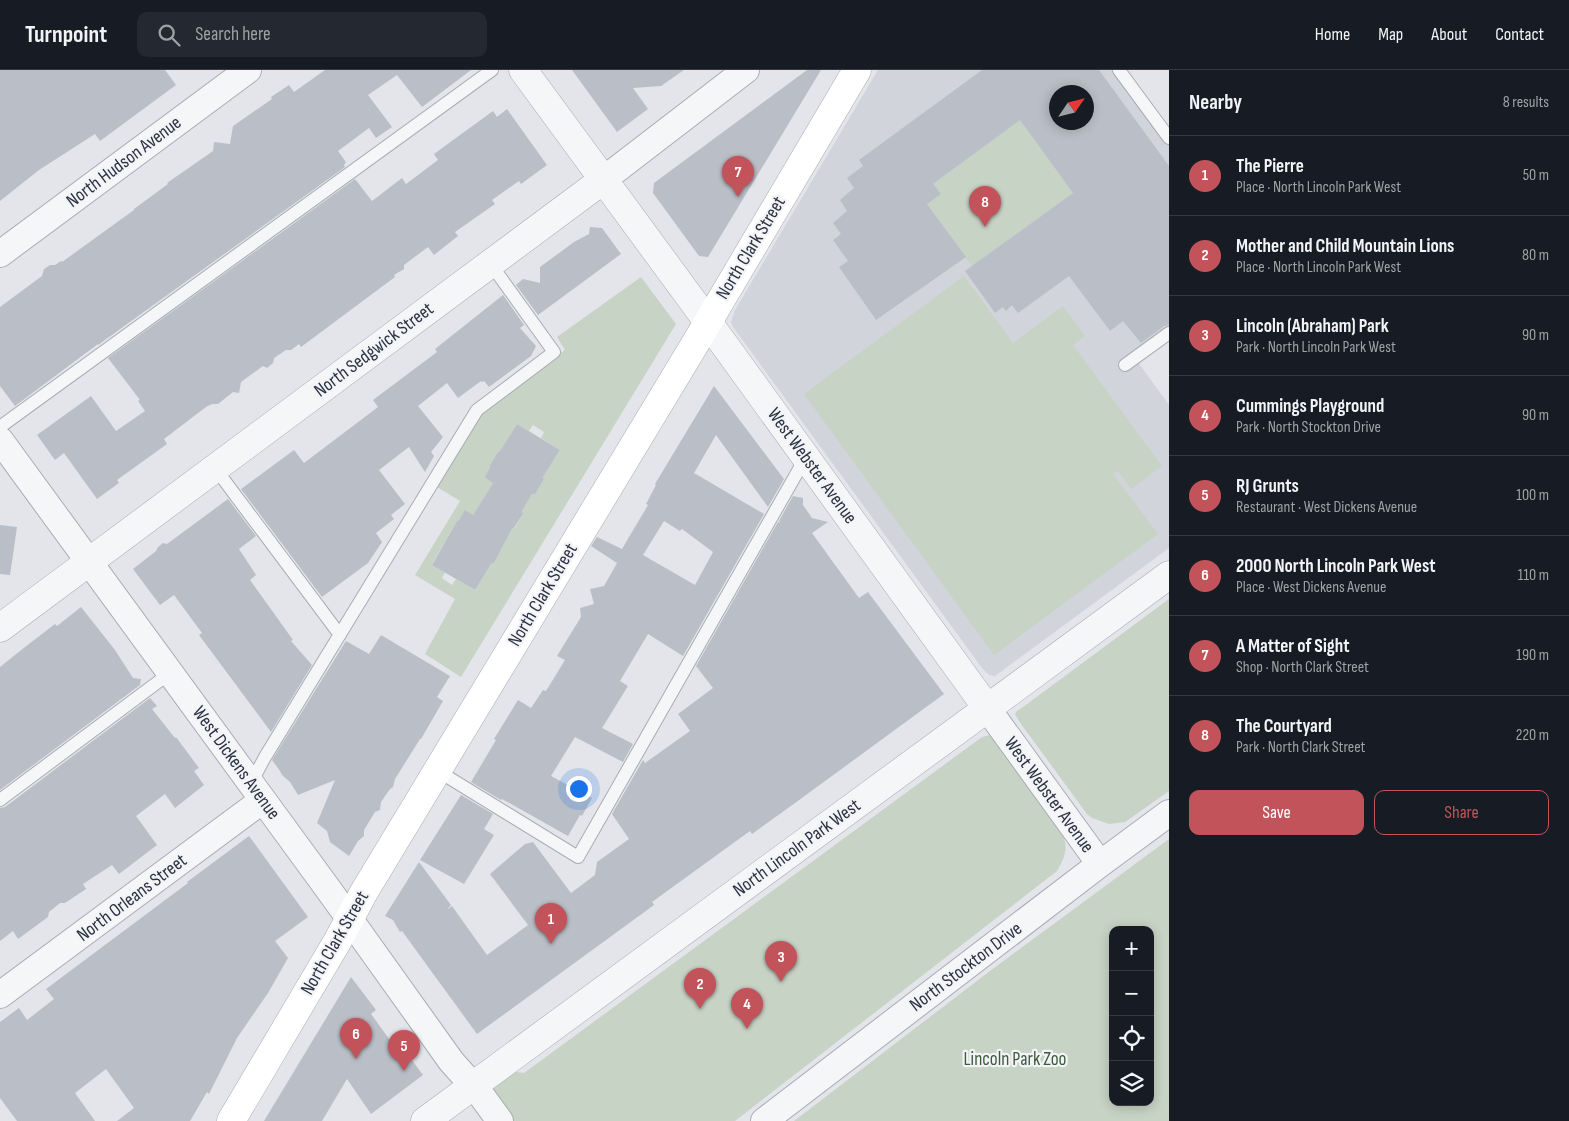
<!DOCTYPE html>
<meta charset="utf-8">
<style>
body{margin:0;font-family:"Sofia Sans Condensed",sans-serif;background:#242831;color:#f1f3f6}
.controls{position:absolute;right:15px;bottom:15px;display:grid;overflow:hidden;border-radius:10px;box-shadow:0 2px 12px #0003}
.controls button{width:45px;height:45px;display:grid;place-items:center;padding:0;border:0;border-bottom:1px solid #363941;background:#171b24;color:#f1f3f6;font:25px sans-serif}
.compass{position:absolute;left:1049px;top:15px;width:45px;height:45px;border-radius:50%;background:#171b24;box-shadow:0 2px 12px #0003;rotate:55deg}
.you{position:absolute;left:578px;top:718px;width:18px;height:18px;margin:-12px;border:4px solid #fff;border-radius:50%;background:#1a73e8;box-shadow:0 0 0 8px #1a73e833}
.badge{display:grid;place-items:center;width:32px;height:32px;border-radius:50%;background:#c3535a;color:#fff;font-size:16px;font-weight:700}
.pin{position:absolute;translate:-50% -41px;filter:drop-shadow(0 1px 2px #0008)}
.pin::after{content:'';position:absolute;top:26px;width:18px;height:15px;background:inherit;clip-path:polygon(0 0,100% 0,50% 100%)}
.list{margin:0;padding:0;list-style:none}
h2{display:flex;justify-content:space-between;align-items:center;height:65px;margin:0;padding:0 20px;font-size:21px}
h2 small{font-size:16px;font-weight:400;color:#9ea1a6}
.list li{display:grid;grid-template-columns:32px 1fr auto;gap:15px;align-items:center;box-sizing:border-box;height:80px;padding:0 20px;border-top:1px solid #363941}
.list b{display:block;font-size:19px;white-space:nowrap}
.list p{margin:0;font-size:16px;white-space:nowrap;color:#9ea1a6}
.list em{font-size:16px;font-style:normal;color:#9ea1a6}
.actions{display:flex;gap:10px;padding:15px 20px}
.actions a{flex:1;padding:11px 0;border:1px solid #c3535a;border-radius:10px;text-align:center;font-size:18px;color:#c3535a}
.actions .main{background:#c3535a;color:#fff}
.icon{flex:none;width:28px;height:28px;fill:none;stroke:currentColor;stroke-width:2;stroke-linecap:round;stroke-linejoin:round}
.map{position:relative;flex:none;width:1169px;height:1051px;overflow:hidden}
header{display:flex;align-items:center;gap:30px;box-sizing:border-box;height:70px;padding:0 25px;background:#171b24;border-bottom:1px solid #363941}
header strong{font-size:24px}
nav{display:flex;gap:28px;margin-inline-start:auto;font-size:18px}
.search{width:350px;height:45px;background:#242831;display:flex;align-items:center;gap:12px;box-sizing:border-box;padding:0 18px;border-radius:10px;color:#9ea1a6;font-size:19px}
main{display:flex}
aside{flex:1;background:#171b24}
.map>svg:first-child{display:block}
.built{fill:#d1d4db;fill-rule:evenodd}
.green{fill:#c7d3c5;fill-rule:evenodd}
.building{fill:#babec6;fill-rule:evenodd}
.lines{fill:none;stroke-linecap:round;stroke-linejoin:round}
.service-casing{stroke:#a8acb4;stroke-width:14}
.minor-casing{stroke:#a8acb4;stroke-width:28}
.tertiary-casing{stroke:#a8acb4;stroke-width:29}
.secondary-casing{stroke:#a8acb4;stroke-width:29}
.service{stroke:#f5f6f8;stroke-width:12}
.minor{stroke:#f5f6f8;stroke-width:26}
.tertiary{stroke:#f5f6f8;stroke-width:28}
.secondary{stroke:#fff;stroke-width:28}
.labels{text-anchor:middle;dominant-baseline:central;stroke-width:4.5;stroke-linejoin:round;paint-order:stroke}
.street-label{font-size:19px;fill:#2c3241;stroke:#f2f4f7}
.park-label{font-size:19px;fill:#3e5b3b;stroke:#f2f4f7}
</style>
<header>
<strong>Turnpoint</strong>
<div class="search"><svg class="icon" aria-label="search" viewBox="0 0 24 24"><circle cx="10" cy="10" r="6"/><path d="M15 15l6 6"/></svg>Search here</div>
<nav><a>Home</a><a>Map</a><a>About</a><a>Contact</a></nav>
</header>
<main>
<div class="map">
<svg width="1169" height="1051" viewBox="0 0 1169 1051">
<rect width="100%" height="100%" fill="#e3e5ea"/>
<!-- built -->
<path class="built" d="M878,0H1119L1169,68V263L1135,288L1169,335V478L995,606L989,605L982,598L733,257L731,252L735,240ZM1056,22H1086V52H1056Z"/>
<!-- green -->
<path class="green" d="M1020,50L1073,123L980,190L978,204L920,124Z
M964,206L1013,273L1063,236L1085,266L1073,275L1162,396L1131,419L1118,401L1113,404L1158,464L994,585L804,324Z
M641,207L676,254L461,607L425,584L455,529L415,505L460,431L437,417L482,342L565,280L557,267ZM517,354L529,361L533,355L544,362L541,368L560,380L543,407L544,409L535,423L532,424L522,441L523,444L515,458L512,459L494,493L491,494L475,520L456,509L452,515L442,508L445,503L432,494L457,451L459,450L465,441L473,445L493,413L490,395L498,382L500,381Z
M1169,529V721L1125,752L1109,754L1092,748L1087,744L1021,654L1015,644L1017,641L1023,637Z
M990,665L993,666L1059,758C1069,775 1067,784 1057,801L735,1051H508L491,1017L510,1001L524,1003L982,667Z
M1169,769V1051H794L990,901ZM1113,860H1150V1032H1113Z"/>
<!-- building -->
<path class="building" d="M0,0H165L176,15L100,71L95,64L39,100L0,131Z
M325,0H471L422,37L397,5L368,25L392,57L376,68L369,58L338,81L346,92L344,95L345,97L98,275V274L15,336L0,316V237L42,206L44,199L50,195H55L61,191L62,192L134,140V139L168,114L167,113L213,81L214,72L230,74L233,56L272,29L271,27L289,15L294,22Z
M572,0H684L661,16L633,18L648,39L617,62Z
M807,0H821L708,187L699,186L653,123L654,113Z
M982,0H1099L1169,96V255L1164,256L1141,273L1123,251L1110,261L1069,206L1018,243L1012,235L1006,241L1003,237L995,243L965,201L1073,123L1020,50L933,114L941,124L927,134L966,187L876,250L839,197L848,191L833,170L841,164L833,153L847,141L840,130L854,118L847,108L863,96L859,90ZM1056,22H1086V52H1056Z
M507,39L547,95L521,114L519,111L492,130L495,134L455,162L458,166L434,185L428,177L404,195V199L394,205L395,207L301,277L299,274L291,280H286L274,288L273,293L267,298L263,296L241,312L239,323L233,322L218,334H212L206,337L164,369L167,374L117,410L119,413L97,429L64,383L55,390L37,365L91,326L116,361L145,341L138,331L140,330L108,288L355,109L372,131L402,108L406,114L438,90L434,84L493,41L497,47Z
M590,157L602,158L621,184L538,245L516,215L523,209L540,213V197L574,172L589,164Z
M503,225L524,255L520,258L536,276L531,286L489,317L484,311L482,312L481,311L458,328L447,313L418,336L443,367L431,382L434,386L425,402L409,377L379,400L405,434L391,445L394,449L376,463L382,472L368,493L322,527L241,419L294,380L304,393L378,337L373,330L437,282L435,279Z
M714,316L784,409L768,437L716,365L694,403L764,444L683,586L648,564L620,611L628,616L602,658L633,674L623,692L575,667L551,706L592,728L582,746L580,745L568,766L502,729L501,730L471,712L496,670L494,669L518,630L531,638L543,620L546,621L565,590L557,586L581,547L580,538L594,534L590,519L604,516L617,493L591,476L597,467L622,479L648,435L646,434L656,415L655,414ZM664,451L680,461L682,459L713,482L695,515L643,485Z
M517,354L560,380L543,407L544,409L535,424H532L522,441L523,444L514,458L512,459L494,493L491,494L475,520L432,495L457,451L459,450L465,440L473,445L493,413L485,407L490,398V395L498,382L500,381Z
M793,426L803,428V435L812,448L828,452L812,463L859,528L868,522L944,624L795,733L752,764L750,761L652,832L654,835L477,964L402,861L400,862L393,850L385,846L419,792L451,835L447,840L452,836L487,885L528,855L490,804L525,774L533,772L571,823L595,805L597,792L629,769L612,744L643,690L645,693L690,661L678,644L713,618L696,596L778,452L780,453L779,451Z
M228,429L256,466L239,479L256,505L250,510L293,570L291,571L312,595L271,662L199,565L202,563L174,525L160,535L133,499L156,481L158,477L163,473L167,474Z
M0,455L17,457L10,505L0,504Z
M81,537L115,580L133,608L141,609L140,615L0,720V597L25,577L55,554L57,556Z
M381,565L450,606L437,627L443,631L421,669H420L395,709L393,717L390,719L381,732L380,740L375,742L364,760V766L358,771L349,786L330,772L327,761L317,753L335,710L298,725L290,712L282,705L280,701L272,690L346,571L369,584Z
M150,628L157,636L152,639L175,668L176,667L199,698L194,701L204,715L175,738L165,724L136,746L157,775L119,804L112,795L83,814L86,819L65,833H60L49,842L48,847L18,869L13,861L0,871V738L5,737Z
M461,725L493,744L484,759L494,765L464,814L420,790Z
M249,766L308,847L275,871L288,888L268,923L237,968L209,1024L207,1022L190,1051H117L134,1038L106,999L75,1023L95,1051H17L0,1028V952L19,938L27,950L54,929L46,919L188,813L187,812Z
M351,907L376,940L371,944L392,973L397,970L423,1005L371,1044L347,1009L322,1051H264Z"/>
<g class="lines">
<defs>
<path id="service" d="M1119,0L1169,68
M1125,295L1169,263
M0,357L492,0
M215,398L340,565
M438,701L578,787L806,387
M251,713L265,687L477,340L554,282L490,193
M0,730L170,603"/>
<path id="minor" d="M603,110L746,0
M0,184L248,0
M0,370L331,823L451,991L481,1025L500,1051
M987,638L1100,794
M0,925L263,730
M764,1051L1100,794L1169,743"/>
<path id="tertiary" d="M523,0L708,252L987,638
M0,558L603,110
M425,1051L1169,505"/>
<path id="secondary" d="M231,1051L337,872L364,822L695,274L857,0"/>
</defs>
<!-- service casing -->
<use href="#service" class="service-casing"/>
<!-- minor casing -->
<use href="#minor" class="minor-casing"/>
<!-- tertiary casing -->
<use href="#tertiary" class="tertiary-casing"/>
<!-- secondary casing -->
<use href="#secondary" class="secondary-casing"/>
<!-- service -->
<use href="#service" class="service"/>
<!-- minor -->
<use href="#minor" class="minor"/>
<!-- tertiary -->
<use href="#tertiary" class="tertiary"/>
<!-- secondary -->
<use href="#secondary" class="secondary"/>
</g>
<g class="labels">
<!-- street labels -->
<g class="street-label">
<text transform="translate(124 92) rotate(-37)">North Hudson Avenue</text>
<text transform="translate(751 178) rotate(-59)">North Clark Street</text>
<text transform="translate(374 280) rotate(-37)">North Sedgwick Street</text>
<text transform="translate(812 396) rotate(54)">West Webster Avenue</text>
<text transform="translate(543 525) rotate(-59)">North Clark Street</text>
<text transform="translate(236 693) rotate(54)">West Dickens Avenue</text>
<text transform="translate(1049 725) rotate(54)">West Webster Avenue</text>
<text transform="translate(797 778) rotate(-36)">North Lincoln Park West</text>
<text transform="translate(132 828) rotate(-37)">North Orleans Street</text>
<text transform="translate(335 873) rotate(-60)">North Clark Street</text>
<text transform="translate(966 897) rotate(-37)">North Stockton Drive</text>
</g>
<!-- park labels -->
<g class="park-label">
<text x="1015" y="989">Lincoln Park Zoo</text>
</g>
</g>
</svg>
<div class="controls">
<button>+</button>
<button>−</button>
<button><svg class="icon" aria-label="locate" viewBox="0 0 24 24"><circle cx="12" cy="12" r="6"/><path d="M12 2v4M12 18v4M2 12h4M18 12h4"/></svg></button>
<button><svg class="icon" aria-label="layers" viewBox="0 0 24 24"><path d="M12 4l9 5-9 5-9-5zM3 14l9 5 9-5"/></svg></button>
</div>
<svg class="compass" viewBox="-18 -18 36 36"><path d="M0-13l5 13h-10z" fill="#e53935"/><path d="M0 13l5-13h-10z" fill="#9ea1a6"/></svg>
<div class="you"></div>
<div class="pin badge" style="left:551px;top:874px">1</div>
<div class="pin badge" style="left:700px;top:939px">2</div>
<div class="pin badge" style="left:781px;top:912px">3</div>
<div class="pin badge" style="left:747px;top:959px">4</div>
<div class="pin badge" style="left:404px;top:1001px">5</div>
<div class="pin badge" style="left:356px;top:989px">6</div>
<div class="pin badge" style="left:738px;top:127px">7</div>
<div class="pin badge" style="left:985px;top:157px">8</div>
</div>
<aside>
<h2>Nearby<small>8 results</small></h2>
<ul class="list">
<li><span class="badge">1</span><div><b>The Pierre</b><p>Place · North Lincoln Park West</p></div><em>50 m</em></li>
<li><span class="badge">2</span><div><b>Mother and Child Mountain Lions</b><p>Place · North Lincoln Park West</p></div><em>80 m</em></li>
<li><span class="badge">3</span><div><b>Lincoln (Abraham) Park</b><p>Park · North Lincoln Park West</p></div><em>90 m</em></li>
<li><span class="badge">4</span><div><b>Cummings Playground</b><p>Park · North Stockton Drive</p></div><em>90 m</em></li>
<li><span class="badge">5</span><div><b>RJ Grunts</b><p>Restaurant · West Dickens Avenue</p></div><em>100 m</em></li>
<li><span class="badge">6</span><div><b>2000 North Lincoln Park West</b><p>Place · West Dickens Avenue</p></div><em>110 m</em></li>
<li><span class="badge">7</span><div><b>A Matter of Sight</b><p>Shop · North Clark Street</p></div><em>190 m</em></li>
<li><span class="badge">8</span><div><b>The Courtyard</b><p>Park · North Clark Street</p></div><em>220 m</em></li>
</ul>
<div class="actions"><a class="main">Save</a><a>Share</a></div>
</aside>
</main>
